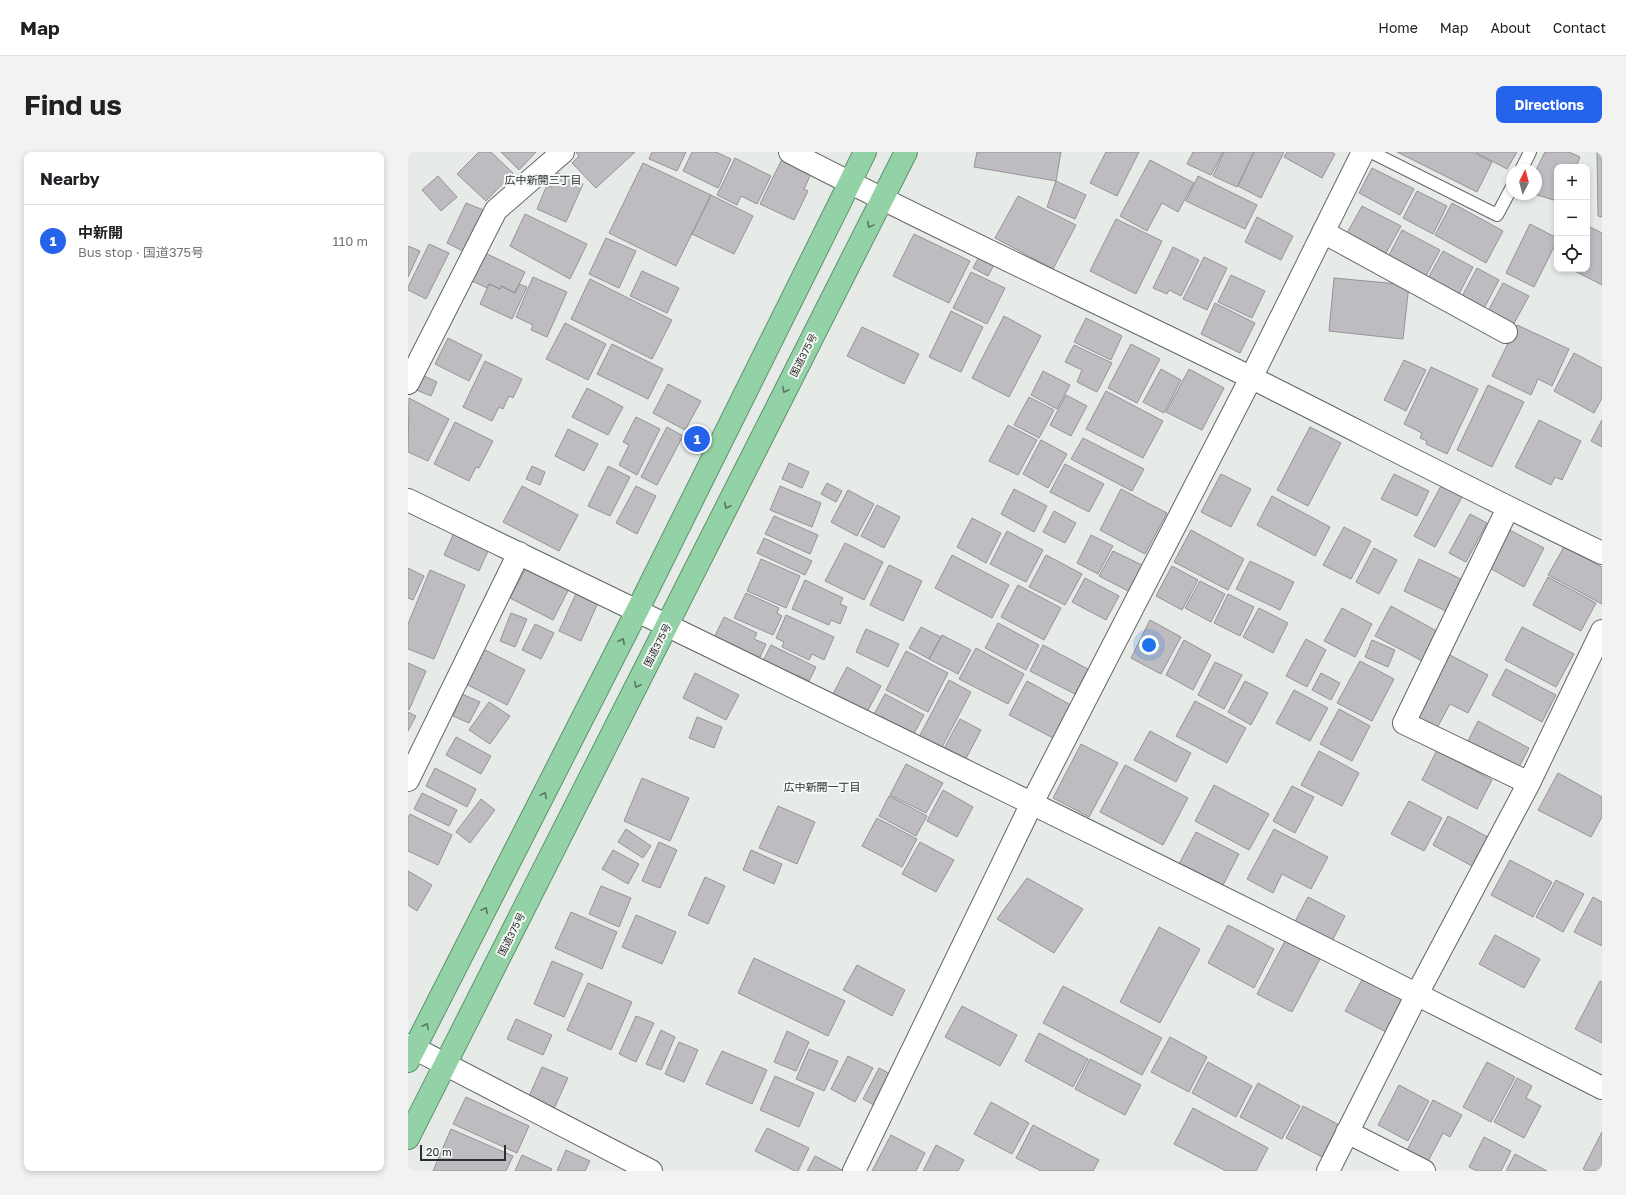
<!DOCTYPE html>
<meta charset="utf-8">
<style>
body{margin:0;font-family:"Golos Text","Noto Sans JP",sans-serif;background:#f2f2f2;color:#202124}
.controls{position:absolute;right:12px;top:12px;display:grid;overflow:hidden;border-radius:8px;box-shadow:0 2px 6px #0003}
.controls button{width:36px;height:36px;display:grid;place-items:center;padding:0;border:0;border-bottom:1px solid #e0e0e0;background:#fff;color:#202124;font:20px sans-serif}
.compass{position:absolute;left:1098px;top:12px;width:36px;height:36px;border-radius:50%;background:#fff;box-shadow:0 2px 6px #0003;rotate:6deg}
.scale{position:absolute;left:12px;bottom:10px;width:86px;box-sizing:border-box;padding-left:4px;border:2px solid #2d2f2e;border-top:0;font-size:11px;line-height:14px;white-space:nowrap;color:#2d2f2e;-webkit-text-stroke:3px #f4f9f5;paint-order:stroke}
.you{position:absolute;left:741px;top:493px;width:14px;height:14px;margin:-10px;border:3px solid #fff;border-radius:50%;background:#1a73e8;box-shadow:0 0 0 6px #1a73e833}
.badge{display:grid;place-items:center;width:26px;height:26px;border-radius:50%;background:#2563eb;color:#fff;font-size:13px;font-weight:700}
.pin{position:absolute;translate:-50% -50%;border:2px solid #fff;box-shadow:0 1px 4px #0006}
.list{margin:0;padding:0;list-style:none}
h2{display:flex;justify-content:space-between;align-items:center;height:52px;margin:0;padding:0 16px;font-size:17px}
h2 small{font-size:13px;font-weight:400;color:#757577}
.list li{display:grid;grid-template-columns:26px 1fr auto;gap:12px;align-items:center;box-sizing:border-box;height:72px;padding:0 16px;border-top:1px solid #e0e0e0}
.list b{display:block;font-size:15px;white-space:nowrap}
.list p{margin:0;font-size:13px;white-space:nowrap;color:#757577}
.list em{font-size:13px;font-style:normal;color:#757577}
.icon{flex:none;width:22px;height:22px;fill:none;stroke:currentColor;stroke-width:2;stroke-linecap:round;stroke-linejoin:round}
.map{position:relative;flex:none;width:1194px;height:1019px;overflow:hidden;border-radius:8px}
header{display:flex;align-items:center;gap:24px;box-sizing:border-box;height:56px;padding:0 20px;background:#fff;border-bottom:1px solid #e0e0e0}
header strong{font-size:19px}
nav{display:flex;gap:22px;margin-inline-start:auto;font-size:14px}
.intro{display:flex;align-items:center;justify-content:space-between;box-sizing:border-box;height:96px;padding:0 24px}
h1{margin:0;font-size:28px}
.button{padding:10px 18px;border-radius:8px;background:#2563eb;color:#fff;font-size:14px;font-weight:700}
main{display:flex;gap:24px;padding:0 24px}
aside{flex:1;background:#fff;border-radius:8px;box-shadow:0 2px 6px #0003}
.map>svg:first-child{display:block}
.building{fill:#bebcc0;stroke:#959397}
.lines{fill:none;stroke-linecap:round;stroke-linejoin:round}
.service-casing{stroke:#636664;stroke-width:14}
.minor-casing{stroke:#636664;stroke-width:24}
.trunk-casing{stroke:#5e916d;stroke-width:24}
.service{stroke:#fff;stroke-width:12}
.minor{stroke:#fff;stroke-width:22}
.trunk{stroke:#93d2a6;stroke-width:22}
.oneway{stroke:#5b7864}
.labels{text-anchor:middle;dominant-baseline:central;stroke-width:4;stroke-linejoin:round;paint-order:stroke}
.street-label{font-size:10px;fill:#2d2f2e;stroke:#f4f9f5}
.neighbourhood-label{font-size:11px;fill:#2d2f2e;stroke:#f4f9f5}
</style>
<header>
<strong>Map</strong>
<nav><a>Home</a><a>Map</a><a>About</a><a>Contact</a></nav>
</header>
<div class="intro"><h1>Find us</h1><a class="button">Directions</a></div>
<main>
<aside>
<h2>Nearby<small></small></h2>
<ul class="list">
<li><span class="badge">1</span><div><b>中新開</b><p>Bus stop · 国道375号</p></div><em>110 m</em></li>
</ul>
</aside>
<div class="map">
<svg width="1194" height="1019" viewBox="0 0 1194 1019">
<rect width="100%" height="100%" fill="#e7ebe8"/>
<!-- building -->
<path class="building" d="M71,0H83L105,21L78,49L49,22Z
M93,0H128L111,18Z
M168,0H227L188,36L164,11L171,4Z
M244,0H278L269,19L241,7Z
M284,0H308L323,7L310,36L275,19Z
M569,0H653L648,29L566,15Z
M698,0H731L709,44L682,31Z
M785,0H815L803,23L779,12Z
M816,0H846L829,35L805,24Z
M846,0H876L853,46L830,34Z
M879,0H924L927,2L914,26L876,5Z
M989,0H1064L1084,10L1069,40Z
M1067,0H1109L1099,17Z
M1137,0H1161L1172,5L1168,15H1149V49L1126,42H1128V18Z
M1189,0H1194V65L1190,64Z
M327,6L363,24L349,52L333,44L329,53L309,43Z
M374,7L403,22L396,37L400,39L386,68L352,52Z
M742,8L786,31L770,60L754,51L739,79L712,64Z
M235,11L303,43L268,114L201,81Z
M964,16L1006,37L992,63L951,41Z
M150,21L175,32L158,70L129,57L139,33L144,35Z
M30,24L49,45L33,59L14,38Z
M790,24L849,53L837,77L778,49Z
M648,29L678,43L667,67L639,55Z
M1009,39L1039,54L1025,82L995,66Z
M303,43L345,64L326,102L284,82Z
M610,44L668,73L645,117L587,86Z
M58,51L78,59L59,101L39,91Z
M1044,51L1095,79L1078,111L1027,83Z
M954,54L993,74L978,101L939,81Z
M117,62L179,92L162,127L102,94Z
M849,65L885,84L873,108L837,90Z
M708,67L754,89L728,142L682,119Z
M1122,72L1149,86V89L1126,135L1098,121Z
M1180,74L1194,81V133L1163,117H1179V76Z
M994,78L1032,98L1018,124L980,105Z
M506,82L562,109L541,151L485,124Z
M198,86L228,99L211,136L181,122Z
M21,92L41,101L18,147L0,138V135Z
M0,94L12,99L0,125Z
M765,95L791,108L773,144L761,138L759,142L745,136Z
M1035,99L1065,115L1050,144L1019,128Z
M75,100L117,120L107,141L93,134L92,137L81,132L79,136L62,128Z
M573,101L588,109L580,124L565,116Z
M796,105L819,116L799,158L775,147Z
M1069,116L1091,128L1074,160L1052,148Z
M234,119L271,136L259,161L222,144Z
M563,120L597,136L579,172L545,156Z
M823,123L857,139L844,166L810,150Z
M125,125L159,140L139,185L123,178L125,173L108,165Z
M926,126L1001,133L995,187L921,179Z
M182,127L264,168L244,207L163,167Z
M1095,131L1121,144L1104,175L1079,161Z
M81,132L92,137L93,134L107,141L111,132L119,135L104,167L72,152Z
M807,151L847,171L832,201L793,182Z
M543,159L575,175L553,220L521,205Z
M596,164L633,184L601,245L564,226Z
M678,166L714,184L703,208L666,190Z
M157,171L198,192L180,228L138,207Z
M1109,173L1161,197L1144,234L1130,227L1123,243L1084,224Z
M454,175L511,202L496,232L439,204Z
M40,186L74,203L61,229L27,212Z
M204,192L255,217L240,247L189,222Z
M723,192L752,207L729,251L700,236Z
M666,193L704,211L689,240L669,230L674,218L657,210Z
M1166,201L1194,216V246L1186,261L1146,239Z
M996,208L1018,218L998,259L976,248Z
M77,209L114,227L105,246L101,244L95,257L91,255L84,269L55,255Z
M1023,215L1070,237L1039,302L1018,292L1019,289L1012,286L1014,281L996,272Z
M753,217L773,228L756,261L735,250Z
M781,217L816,236L794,278L758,260Z
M635,219L662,233L649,257L623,243Z
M12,222L29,230L23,244L6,237Z
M260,232L293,249L277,278L245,261Z
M1080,233L1116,250L1084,315L1049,298Z
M179,236L215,255L200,283L164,265Z
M698,239L755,269L735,306L678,277Z
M658,243L679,254L663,284L642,273Z
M621,245L646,258L631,286L606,273Z
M1,246L41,267L20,309L0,300Z
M228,265L252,277L229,323L211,313L221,293L215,290Z
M1131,268L1173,289L1154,328L1147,325L1143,333L1107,315Z
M1194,268V295L1183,289Z
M47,270L85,289L71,316L68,315L61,329L26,312Z
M600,273L629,288L610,323L581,309Z
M259,275L275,284L249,333L233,325Z
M902,275L933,291L900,354L869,338Z
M160,277L190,292L176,319L147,304Z
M675,286L736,317L724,339L663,307Z
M633,288L659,302L640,336L615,322Z
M381,311L401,320L394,336L374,327Z
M657,312L696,332L681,360L642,340Z
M124,314L137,320L132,333L118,327Z
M200,314L222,325L202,364L180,354Z
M813,322L843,337L823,375L793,360Z
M986,322L1021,339L1009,364L973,347Z
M419,331L434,339L428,350L413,342Z
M114,334L170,363L151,399L95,370Z
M228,334L248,344L229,382L208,371Z
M372,334L413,351L404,375L362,358Z
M1033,334L1054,345L1027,395L1006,384Z
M606,337L639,354L626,380L593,362Z
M713,337L759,361L737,402L692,378Z
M440,338L466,352L449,384L423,370Z
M864,344L922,375L907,404L849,373Z
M469,353L492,365L476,396L453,384Z
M646,359L668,371L657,391L635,380Z
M1062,362L1079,371L1058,410L1041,401Z
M366,364L410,383L402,402L357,382Z
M564,366L593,381L578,411L549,395Z
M936,375L963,389L943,427L915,413Z
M1098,376L1136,396L1116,435L1078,414Z
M783,378L836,407L820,438L766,410Z
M599,379L635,398L618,430L582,412Z
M46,381L81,397L71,419L36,403Z
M683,383L705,394L690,422L669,411Z
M356,386L404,409L397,423L349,401Z
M437,391L475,410L456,448L417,429Z
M1156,395L1194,415V452L1140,423Z
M966,396L989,408L971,442L948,430Z
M705,399L738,415L724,441L691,424Z
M544,403L601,433L584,466L527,436Z
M638,403L674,422L657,453L621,435Z
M353,407L392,424L378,456L339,439Z
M1011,407L1057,429L1042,461L996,439Z
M842,409L886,430L872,458L828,437Z
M120,412L163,433L145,468L102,446Z
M481,413L514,429L495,469L462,453Z
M764,414L790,428L774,458L748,444Z
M0,416L16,424L5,448L0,446Z
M22,418L57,433L26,507L0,497V472Z
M1140,425L1188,451L1173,479L1125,453Z
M677,426L711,444L698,468L664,450Z
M397,428L435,446L432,452L439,455L432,472L423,468L421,473L384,457Z
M792,429L817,442L803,470L777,456Z
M610,433L653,456L636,488L593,465Z
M171,435L193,444L173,489L151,479Z
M338,441L371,456L369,461L374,464L365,483L326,466Z
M820,442L846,455L832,484L806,471Z
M983,454L1036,483L1020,512L967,484Z
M851,456L880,471L865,501L835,485Z
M934,456L964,472L947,505L916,489Z
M103,461L119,467L107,495L92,489Z
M378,463L426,485L416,508L404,502L401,508L374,495L376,490L368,486Z
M316,465L349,481L346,487L358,492L349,512L304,490Z
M742,468L773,485L753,522L723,506Z
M590,471L631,493L618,518L577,496Z
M127,472L146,481L133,507L114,498Z
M513,475L533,485L521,507L501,496Z
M1114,475L1166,502L1148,535L1097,508Z
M458,477L491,492L480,515L448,500Z
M534,483L563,498L550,522L521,507Z
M898,487L918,498L899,535L878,524Z
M776,488L803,503L785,538L758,523Z
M964,488L987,498L980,515L957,505Z
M363,493L408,515L401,529L389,523L386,530L353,513Z
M635,493L680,517L667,542L622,519Z
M73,496L117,518L99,553L56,531Z
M568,496L616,522L600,552L551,527Z
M498,499L540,521L520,560L478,538Z
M1040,502L1080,523L1060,561L1042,552L1028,578L1006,567Z
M952,509L986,527L964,569L929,551Z
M807,510L834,523L816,557L790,543Z
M0,511L18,519L1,558L0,557Z
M439,515L473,534L459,560L425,542Z
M1098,517L1148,543L1134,570L1084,543Z
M287,521L331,543L318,568L275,546Z
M913,521L932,531L923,548L904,538Z
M541,528L563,540L533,597L511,585Z
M619,529L663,553L645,586L601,563Z
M837,529L860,541L843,573L820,560Z
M886,538L920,556L902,589L868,571Z
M54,542L72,550L61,571L45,564Z
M477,542L516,563L503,587L464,566Z
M787,549L838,576L819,611L768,584Z
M81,550L102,564L82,592L61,578Z
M931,557L962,574L944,609L912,592Z
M0,560L8,564L0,579Z
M289,565L314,575L306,596L281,586Z
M552,567L573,578L554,614L533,602Z
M1070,569L1121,596L1111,615L1060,589Z
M742,579L783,601L768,630L726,608Z
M48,585L83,604L73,622L38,603Z
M673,592L710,611L681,665L645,646Z
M1029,598L1084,628L1069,657L1014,628Z
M911,599L951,621L934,654L893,633Z
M498,612L535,631L518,661L482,643Z
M717,613L780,646L755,693L692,660Z
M27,616L68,637L59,655L18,634Z
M1150,621L1194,645V665L1183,685L1130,658Z
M234,626L281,646L262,689L216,669Z
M806,633L861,662L841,698L787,669Z
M884,634L906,645L887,681L865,669Z
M535,638L565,655L549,685L519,669Z
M14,641L49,658L41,674L6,657Z
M481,644L519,664L508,684L471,664Z
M73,647L87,658L62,691L48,680Z
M1001,649L1034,666L1016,699L983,682Z
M370,654L407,670L389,712L351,696Z
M2,662L44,683L30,713L0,699V666Z
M1040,664L1080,685L1064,714L1025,693Z
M469,666L509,687L494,715L454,694Z
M218,677L243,694L235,706L210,690Z
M866,677L920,705L903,737L874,722L865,741L839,727Z
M788,680L831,702L813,737L770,714Z
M251,690L269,698L252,736L234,729Z
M512,690L546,708L528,740L494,722Z
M205,698L231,712L220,732L194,717Z
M343,698L374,712L366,732L335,718Z
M1102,708L1144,730L1125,765L1083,743Z
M0,719L24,733L9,759L0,753Z
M297,725L317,734L300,772L280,763Z
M619,726L675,757L646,801L589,767Z
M1148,728L1176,742L1155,780L1128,765Z
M193,734L223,746L211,775L181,762Z
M900,745L937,764L921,795L884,775Z
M1185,745L1194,750V794L1166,780Z
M163,760L209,780L194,817L147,796Z
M228,763L268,780L254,812L214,795Z
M820,773L866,797L846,836L800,811Z
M751,775L792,797L752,871L712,850Z
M1087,783L1132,807L1116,836L1071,812Z
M877,789L912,807L884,860L849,842Z
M346,806L437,849L420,884L330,841Z
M144,809L175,822L156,865L126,852Z
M449,813L497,838L484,864L435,838Z
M956,824L1003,849L984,883L937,859Z
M1192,829L1194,830V891L1167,877Z
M180,831L224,850L203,898L159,878Z
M655,834L754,886L734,923L635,871Z
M554,854L609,883L592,914L537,885Z
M228,864L246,871L228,910L211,902Z
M108,867L144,883L135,903L99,887Z
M253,878L267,885L253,918L238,912Z
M379,879L401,890L388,919L366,910Z
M631,881L680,907L665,935L617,909Z
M762,885L799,905L781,940L743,920Z
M271,890L290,898L276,930L257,922Z
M401,897L430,909L416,939L388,927Z
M314,899L359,918L344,952L298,932Z
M440,904L465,916L447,950L423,937Z
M682,907L733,933L717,963L667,937Z
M800,910L844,934L828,965L784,941Z
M1079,910L1107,925L1083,970L1055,955Z
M134,915L160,926L144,961L119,949Z
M471,916L490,926L473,957L455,947Z
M367,924L406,941L391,975L352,958Z
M1109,926L1124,934L1118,946L1133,954L1116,986L1086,970Z
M850,931L892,954L874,987L832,965Z
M991,933L1021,949L1000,989L970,973Z
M58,945L121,974L109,1001L45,972Z
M1025,948L1054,963L1042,985L1035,981L1019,1011L998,1000Z
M583,950L621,971L604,1002L566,982Z
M895,954L937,976L920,1008L878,986Z
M785,956L860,996L848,1019H818L766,992Z
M625,973L691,1008L685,1019H633L608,1006Z
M359,976L401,996L390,1019H387L347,999Z
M43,977L105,1004L98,1019H25Z
M1194,980V1019H1179L1175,1017Z
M483,983L517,1001L508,1019H464Z
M1076,985L1103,999L1093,1019H1069L1061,1015Z
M528,993L556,1008L550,1019H515Z
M158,998L182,1009L177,1019H149Z
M1107,1002L1139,1019H1098Z
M114,1003L144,1017L143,1019H107Z
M407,1004L436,1019H399Z"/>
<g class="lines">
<defs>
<path id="service" d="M963,0L1089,63L1104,35
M1113,18L1122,0"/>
<path id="minor" d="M382,0C534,79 690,150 844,226C960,284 1076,345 1194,401
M915,80L1098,180
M0,231L88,58L155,0
M0,348C399,541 799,735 1194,936
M1100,356L996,571L1121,631
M0,628L111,401
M0,893L243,1019
M939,980L1016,1019
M446,1019L624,651L843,226L955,0
M920,1019L1009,842L1121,631L1194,479"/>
<path id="trunk" d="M0,909L229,459L457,0
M0,986L498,0"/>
</defs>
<!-- service casing -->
<use href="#service" class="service-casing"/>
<!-- minor casing -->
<use href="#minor" class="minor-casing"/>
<!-- trunk casing -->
<use href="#trunk" class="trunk-casing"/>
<!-- service -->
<use href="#service" class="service"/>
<!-- minor -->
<use href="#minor" class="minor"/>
<!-- trunk -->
<use href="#trunk" class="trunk"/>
</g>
<!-- one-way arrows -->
<defs><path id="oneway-chevron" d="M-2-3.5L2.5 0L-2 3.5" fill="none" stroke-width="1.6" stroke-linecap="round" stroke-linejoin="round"/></defs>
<g class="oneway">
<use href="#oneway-chevron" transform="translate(462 73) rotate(118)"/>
<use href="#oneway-chevron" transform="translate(377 238) rotate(117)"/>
<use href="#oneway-chevron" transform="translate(319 354) rotate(117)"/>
<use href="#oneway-chevron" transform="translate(214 489) rotate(-63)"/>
<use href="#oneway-chevron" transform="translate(229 533) rotate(117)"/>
<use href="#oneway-chevron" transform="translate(136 643) rotate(-63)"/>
<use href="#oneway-chevron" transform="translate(77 758) rotate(-63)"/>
<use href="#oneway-chevron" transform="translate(18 874) rotate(-63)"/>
</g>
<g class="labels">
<!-- street labels -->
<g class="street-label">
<text transform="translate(395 203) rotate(-63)">国道375号</text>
<text transform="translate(249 493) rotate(-63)">国道375号</text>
<text transform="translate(103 782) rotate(-63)">国道375号</text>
</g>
<!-- neighbourhood labels -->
<g class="neighbourhood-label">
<text x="135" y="27">広中新開三丁目</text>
<text x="414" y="634">広中新開一丁目</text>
</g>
</g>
</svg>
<div class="controls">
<button>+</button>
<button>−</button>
<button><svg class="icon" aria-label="locate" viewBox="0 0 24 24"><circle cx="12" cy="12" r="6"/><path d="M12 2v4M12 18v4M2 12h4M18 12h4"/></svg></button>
</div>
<svg class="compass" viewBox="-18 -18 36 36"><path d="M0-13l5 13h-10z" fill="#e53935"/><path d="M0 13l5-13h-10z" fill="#757577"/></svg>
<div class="scale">20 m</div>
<div class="you"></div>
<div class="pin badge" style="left:289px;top:287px">1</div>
</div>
</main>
